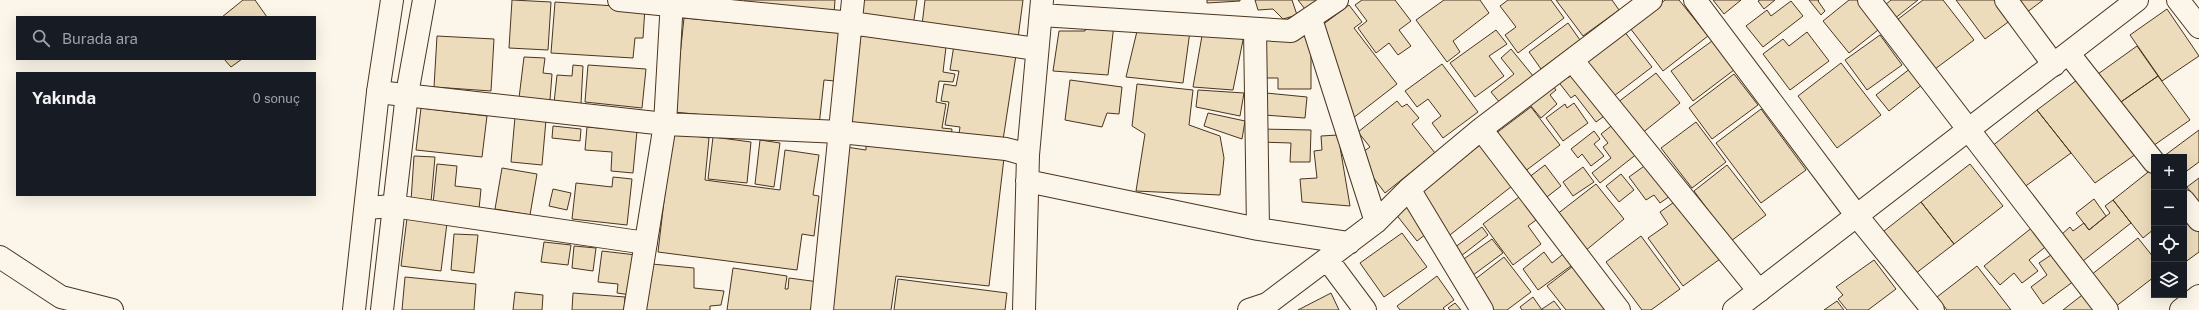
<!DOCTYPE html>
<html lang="tr">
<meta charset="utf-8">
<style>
body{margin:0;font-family:"Public Sans",sans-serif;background:#242831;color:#f1f3f6}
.controls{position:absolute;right:12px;bottom:12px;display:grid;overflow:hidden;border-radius:0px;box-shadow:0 4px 16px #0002}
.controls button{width:36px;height:36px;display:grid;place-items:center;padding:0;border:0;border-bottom:1px solid #363941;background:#171b24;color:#f1f3f6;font:20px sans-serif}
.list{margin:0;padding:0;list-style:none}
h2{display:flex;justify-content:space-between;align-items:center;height:52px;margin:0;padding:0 16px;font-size:17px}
h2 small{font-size:13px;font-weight:400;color:#9ea1a6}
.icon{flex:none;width:22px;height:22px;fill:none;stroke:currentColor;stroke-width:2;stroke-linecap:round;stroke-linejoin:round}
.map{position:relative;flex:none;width:2199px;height:310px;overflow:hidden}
.search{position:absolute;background:#171b24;box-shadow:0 4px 16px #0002;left:16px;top:16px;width:300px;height:44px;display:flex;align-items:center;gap:10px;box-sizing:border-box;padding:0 14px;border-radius:0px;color:#9ea1a6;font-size:15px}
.panel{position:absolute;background:#171b24;box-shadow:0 4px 16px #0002;left:16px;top:72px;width:300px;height:124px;border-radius:0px}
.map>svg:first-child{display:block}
.building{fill:#ecdcbc;stroke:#4a3520}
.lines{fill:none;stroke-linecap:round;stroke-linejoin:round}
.street-casing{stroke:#4a3520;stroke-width:24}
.secondary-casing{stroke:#4a3520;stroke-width:24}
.street{stroke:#fbf6e9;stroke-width:22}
.secondary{stroke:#fbf6e9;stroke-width:22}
</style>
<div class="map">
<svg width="2199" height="310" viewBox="0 0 2199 310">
<rect width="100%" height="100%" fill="#fbf6e9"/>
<!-- building -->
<path class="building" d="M243,0H255L267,17H222Z
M512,0L551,2L548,50L509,48Z
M745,0H835L834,14L745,4Z
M862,0H917L913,26L860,18Z
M925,0H1023L1018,38L922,25Z
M1207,0H1240V1L1207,3Z
M1255,0H1292L1297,15L1283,19L1273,9L1258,10Z
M1298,0H1324L1308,13Z
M1362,0H1395L1411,21L1399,30L1411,46L1398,55L1389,43L1376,53L1358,28L1367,21L1355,5Z
M1444,0H1480L1489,13L1453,41L1460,52L1447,62L1416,20Z
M1508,0H1551L1564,18L1518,53L1505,35L1516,27L1500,6Z
M1556,0H1612L1619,10L1583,36Z
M1665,0H1679L1708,36L1663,71L1630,28Z
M1713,0H1741L1724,14Z
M1760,0H1775L1764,9L1758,1Z
M1809,0H1819L1818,1L1825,11L1821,15Z
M1849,0H1863L1878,30L1849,53L1823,21Z
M1891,0H1918L1894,19L1884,6Z
M1923,0H1943L1974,40L1931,72L1893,23Z
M1956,0H1996L2011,20L1985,39Z
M2016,0H2043L2026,13Z
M1791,1L1803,16L1763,47L1746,26L1767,10L1771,16Z
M555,2L645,8L643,38H635L633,58L551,53Z
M1349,5L1362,22L1354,28L1397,84L1348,122L1321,26Z
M2167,9L2199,56L2162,81L2130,35Z
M684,18L839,33L835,81L824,80L819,126L674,112Z
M1088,23L1114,25L1108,75L1053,71L1059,31H1085Z
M1568,23L1580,40L1541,69L1529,52Z
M1620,26L1652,67L1610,99L1581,62Z
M1138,27L1190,31L1183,83L1126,77Z
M1203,30L1244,35L1233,90L1193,87Z
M1496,30L1507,44L1489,56L1504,76L1475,97L1450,63Z
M1807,32L1829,61L1790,90L1763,54L1783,39L1789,46Z
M861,35L946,47L943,72L955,74L953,82L939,81L936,102L946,104L942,128L952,129L951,138L848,124Z
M1880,35L1902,65L1867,90L1845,60Z
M437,36L494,39L491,91L434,87Z
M1260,36H1311V89H1278V78H1260Z
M1712,41L1734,70L1693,101L1671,71Z
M954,45L1016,55L1003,140L959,134L960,127L945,125L949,102L941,101L944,84L956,86L959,71L950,70Z
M2137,46L2158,76L2118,104L2098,74Z
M1511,49L1538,82L1505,109L1491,92L1514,74L1501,58Z
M524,57L545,58L543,73L552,74L550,100L519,98Z
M224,59H242L231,67Z
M1841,63L1881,115L1837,148L1798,96Z
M1442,64L1478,112L1443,138L1432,123L1441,116L1428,99L1417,107L1405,91Z
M573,65L583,66L581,104L554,103L557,75L572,76Z
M588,65L646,69L642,108L585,102Z
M1911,68L1923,84L1889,111L1876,95Z
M1562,70L1568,78L1575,72L1607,114L1596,122L1575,95L1571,98L1554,76Z
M1656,73L1680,103L1641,134L1617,103Z
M1734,74L1758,105L1712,139L1689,108Z
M2158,76L2190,120L2150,148L2118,104Z
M1070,80L1122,87L1119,114L1107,113L1102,127L1065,120Z
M2077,80L2136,154L2095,183L2037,110Z
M1137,84L1193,90L1189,125L1220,136L1224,158L1220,195L1136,191L1145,134L1132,126Z
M1553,86L1556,90L1550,95L1557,104L1541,118L1530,105Z
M1198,90L1244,93L1240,116L1196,107Z
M1266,93L1307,97L1305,118L1264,115Z
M1397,101L1402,107L1407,104L1419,118L1412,124L1435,153L1385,193L1357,156L1370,147L1358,132Z
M1574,103L1588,123L1563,141L1546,118L1565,104L1567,108Z
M1531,107L1560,145L1524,172L1495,134Z
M421,108L487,116L482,157L416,150Z
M1761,109L1806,170L1761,203L1716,143Z
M2037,110L2071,153L2023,188L1991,147Z
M1208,113L1245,121L1242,139L1204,126Z
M515,117L546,120L542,165L511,162Z
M1696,122L1726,162L1692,188L1661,148Z
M1615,123L1638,153L1600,183L1592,173L1611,158L1603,147L1608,143L1601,134Z
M553,126L581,129L580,141L552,138Z
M587,127L637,131L633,173L611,171L612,152L585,150Z
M1259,129L1311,130L1310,162H1290L1291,143L1259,142Z
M2199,130V162L2184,173V157L2164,156Z
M1594,131L1600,139L1594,144L1604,156L1591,166L1582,154L1578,158L1571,149Z
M672,133L709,138L705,180L780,190L785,150L819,155L813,195L819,196L814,236L802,234L797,270L658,252Z
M1338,135L1350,206L1302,202L1300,179L1317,178L1314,151L1322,150L1321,136Z
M713,137L751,142L747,183L708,179Z
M760,140L780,143L774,187L755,184Z
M866,142L1004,158L989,286L896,276L891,310H829L846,147L866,150Z
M1480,145L1512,186L1436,246L1426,234L1417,241L1395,213Z
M414,156L435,157L431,202L411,201Z
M437,164L457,166L455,186L481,189L479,209L433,204Z
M1647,164L1670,196L1660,203L1654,195L1646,200L1629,177Z
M1970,164L2003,206L1954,244L1921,202Z
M1545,165L1561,186L1543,200L1528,178Z
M1727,165L1766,215L1731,241L1694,191Z
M1583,167L1594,182L1573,196L1563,182Z
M502,168L537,174L530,215L495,209Z
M2152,169L2154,229L2143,238L2113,200Z
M1621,174L1634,190L1619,202L1606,186Z
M613,177L632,179L627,225L572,219L576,183L612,187Z
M2199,178V203L2187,187Z
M1596,184L1624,219L1585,251L1556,215Z
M553,189L571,193L567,210L549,206Z
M1523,194L1540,217L1528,226L1541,244L1513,265L1483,224Z
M2094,199L2106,216L2089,230L2076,213Z
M1677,200L1720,259L1683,286L1648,238L1668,224L1660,212Z
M2113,200L2131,223L2083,261L2062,234L2070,227L2073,231L2084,223L2089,230L2110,213L2105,206Z
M1921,202L1954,244L1911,277L1879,235Z
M2184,206L2199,227V252L2184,263Z
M407,218L447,223L441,271L401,266Z
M2034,226L2049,244L2029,260L2038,271L2022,283L2014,273L2000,285L1984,266Z
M1482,227L1488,235L1452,263L1446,254Z
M1402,233L1427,267L1384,297L1360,263Z
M454,234L478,235L474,273L451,270Z
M1641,236L1680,289L1651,310H1642L1606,262Z
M2138,238L2154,258V277L2115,307L2091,275Z
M1492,239L1503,253L1465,281L1454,266Z
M544,242L571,245L568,265L541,262Z
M574,246L596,248L593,271L572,268Z
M602,251L636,255L631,295L617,293L618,284L598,282Z
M1567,251L1575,263L1538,290L1523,269L1544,252L1552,263Z
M2054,253L2074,281L2043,304L2031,287L2047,275L2039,263Z
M1504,257L1531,292L1507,310H1483L1465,287Z
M1874,260L1896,289L1868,310H1847L1838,299L1843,295L1836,287Z
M652,264L694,268V288L724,291L721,305L710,306V310H642Z
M1573,266L1608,310H1566L1547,286Z
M1977,266L2011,310H1947L1937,297Z
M733,268L787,276L785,289H788L789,278L819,282L815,310H727Z
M1437,276L1454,300L1443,308L1445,310H1400L1397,306Z
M405,277L476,284L474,310H402Z
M898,279L1007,293L1005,310H894Z
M515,292L543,295L542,310H513Z
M2086,292L2100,310H2063Z
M573,293L625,297L624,310H572Z
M1331,293L1339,310H1298Z
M1533,297L1542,310H1522L1520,307Z
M1554,301L1561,310H1542V309Z
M1837,301L1844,310H1824Z
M1455,303L1461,310H1450L1448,308Z"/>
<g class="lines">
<defs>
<path id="street" d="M619,0L851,23L1036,49
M1695,0L1857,216L1933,310
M1869,0L2107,310
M2006,0L2054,65
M2178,0L2199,27
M1041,15L1291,31L1337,0
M1311,19L1376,222
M1255,29L1258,229
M2069,54L2154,162
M1572,60L1759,291
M378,92L665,124L840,132L1006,149L1028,155
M1481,129L1619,310
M1027,181L1258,229L1349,243
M1409,189L1482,310
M2184,201L2199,220
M366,208L393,206L646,243
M0,257L61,297L112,310
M1327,259L1365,310
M635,310L665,124L672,0
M822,310L853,0
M1024,310L1028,155L1042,0
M1249,310L1267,304L1376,222L1409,189L1481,129L1651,0
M2181,310L2199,296"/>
<path id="secondary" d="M354,310L378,92L392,0
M382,310L407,94L424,0
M1734,310L2137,0"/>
</defs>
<!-- street casing -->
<use href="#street" class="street-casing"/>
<!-- secondary casing -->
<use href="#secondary" class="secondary-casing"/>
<!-- street -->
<use href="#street" class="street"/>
<!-- secondary -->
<use href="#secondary" class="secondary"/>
</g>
</svg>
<div class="controls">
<button>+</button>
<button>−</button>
<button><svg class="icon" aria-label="locate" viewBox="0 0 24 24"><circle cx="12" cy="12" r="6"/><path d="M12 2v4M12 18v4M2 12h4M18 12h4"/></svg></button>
<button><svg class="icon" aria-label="layers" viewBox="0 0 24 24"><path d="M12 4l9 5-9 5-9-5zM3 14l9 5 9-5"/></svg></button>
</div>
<div class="search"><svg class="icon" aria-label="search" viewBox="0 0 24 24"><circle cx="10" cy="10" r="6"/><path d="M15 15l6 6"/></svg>Burada ara</div>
<section class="panel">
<h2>Yakında<small>0 sonuç</small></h2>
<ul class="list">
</ul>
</section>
</div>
